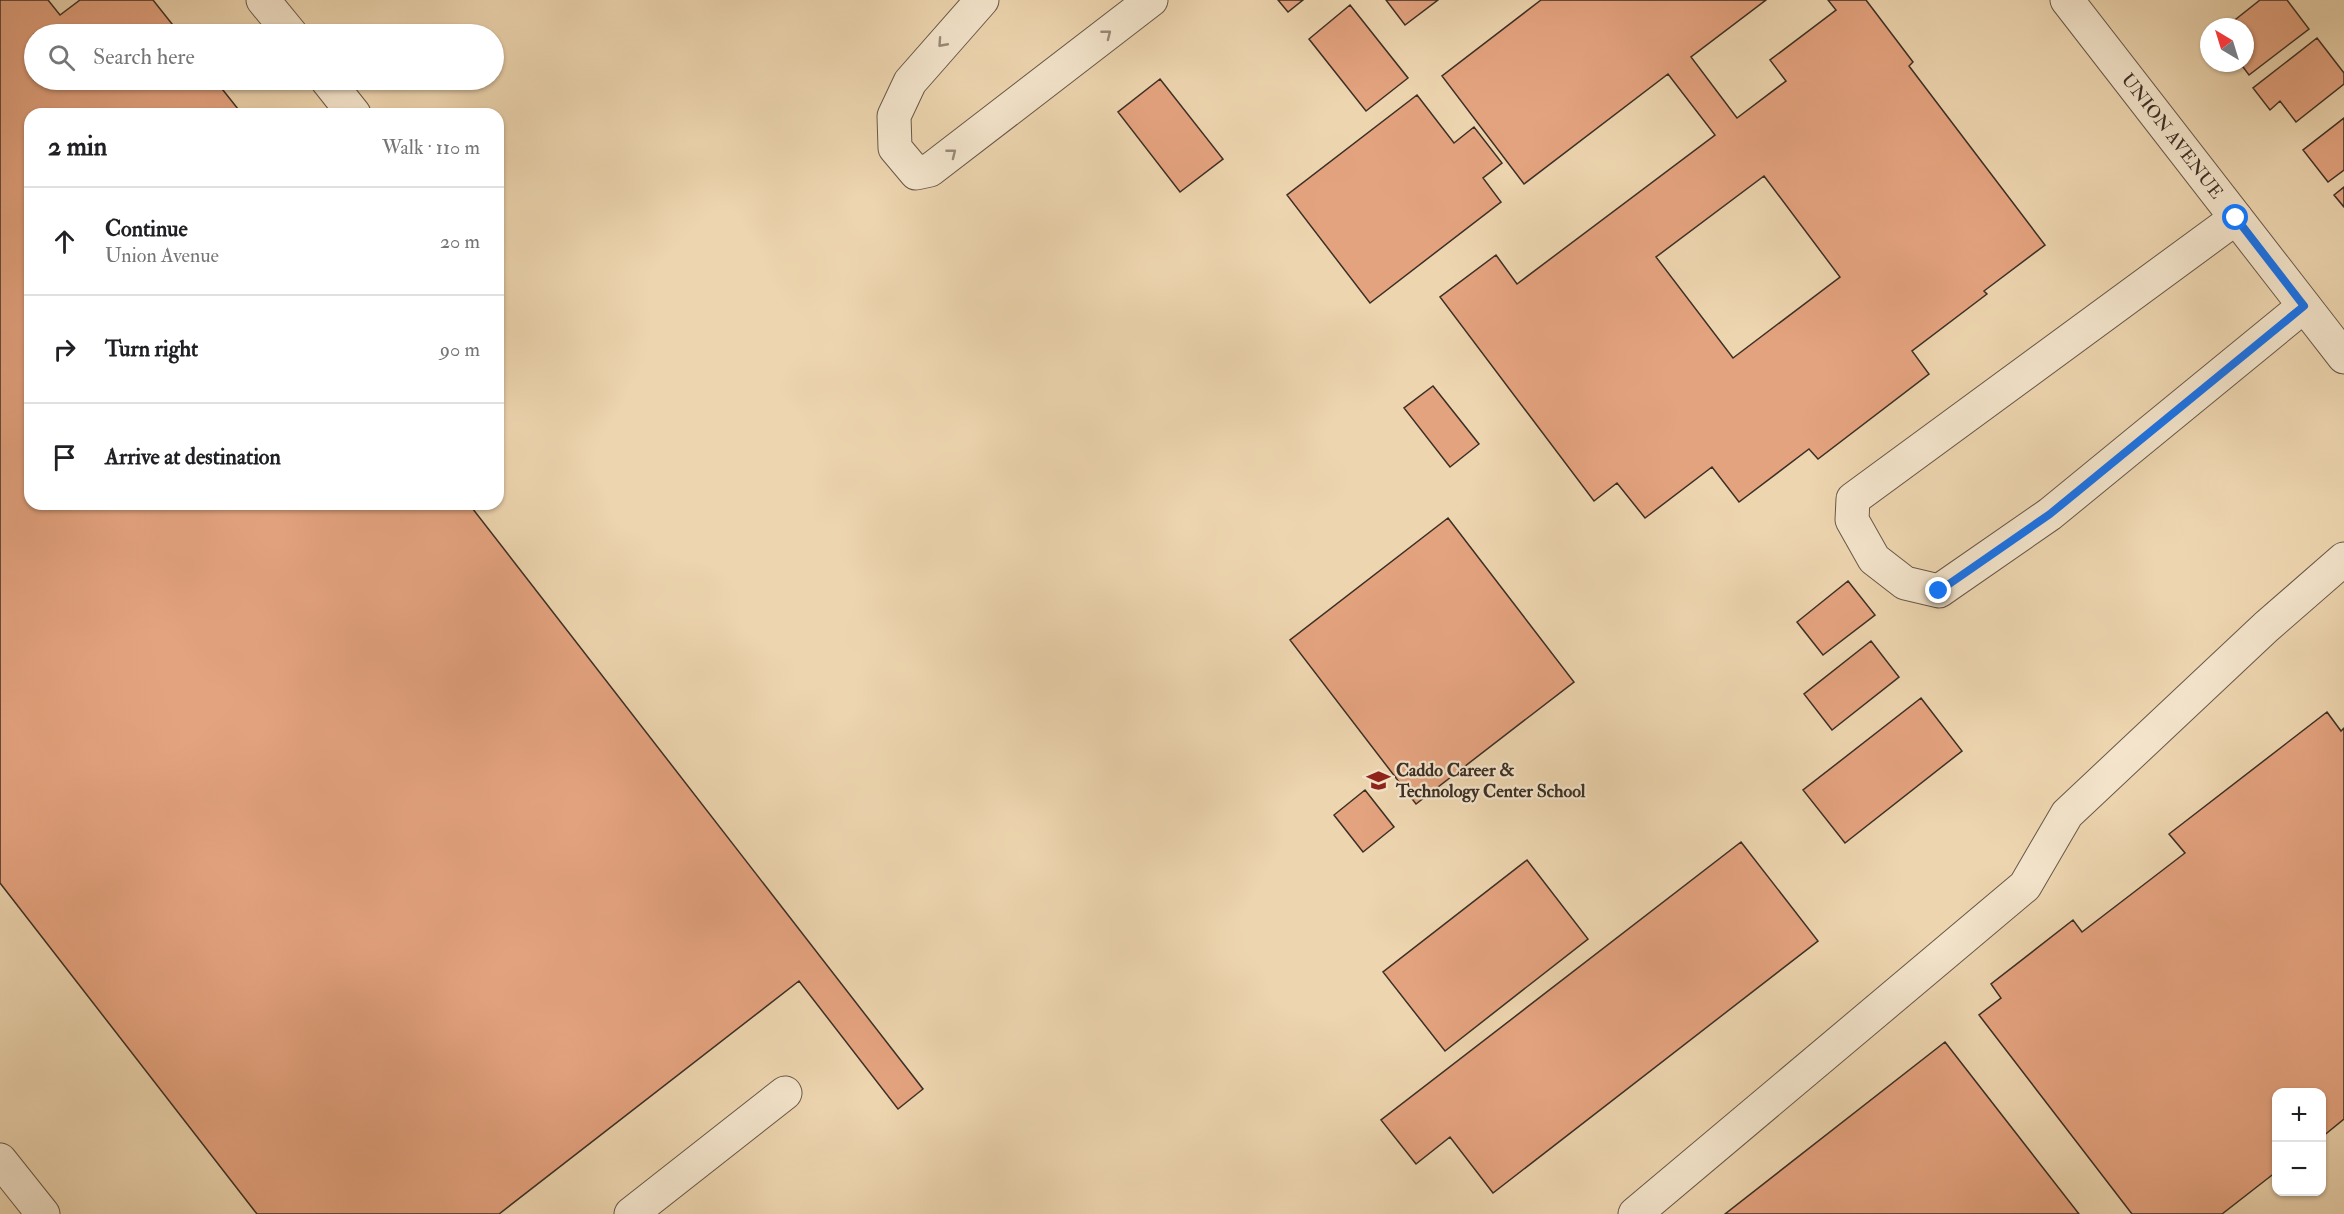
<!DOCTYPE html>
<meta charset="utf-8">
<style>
body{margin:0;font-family:"IM FELL Double Pica",serif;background:#f6f6f6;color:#202124}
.controls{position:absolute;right:18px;bottom:18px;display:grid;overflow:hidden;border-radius:12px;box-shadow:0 2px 4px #0004}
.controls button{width:54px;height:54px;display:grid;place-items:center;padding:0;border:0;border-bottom:2px solid #e0e0e0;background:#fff;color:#202124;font:30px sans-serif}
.compass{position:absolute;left:2200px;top:18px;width:54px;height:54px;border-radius:50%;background:#fff;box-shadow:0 2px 4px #0004;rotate:322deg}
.stop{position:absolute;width:18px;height:18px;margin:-14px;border:4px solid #1a73e8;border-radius:50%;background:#fff}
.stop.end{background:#1a73e8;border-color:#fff;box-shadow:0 2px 6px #0008}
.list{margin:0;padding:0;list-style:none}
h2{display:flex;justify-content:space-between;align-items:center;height:78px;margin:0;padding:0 24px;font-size:26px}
h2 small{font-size:20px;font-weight:400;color:#757577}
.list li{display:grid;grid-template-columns:39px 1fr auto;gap:18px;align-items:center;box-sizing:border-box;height:108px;padding:0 24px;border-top:2px solid #e0e0e0}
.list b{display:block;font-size:22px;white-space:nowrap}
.list p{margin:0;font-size:20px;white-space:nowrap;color:#757577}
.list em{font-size:20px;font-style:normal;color:#757577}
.icon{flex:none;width:33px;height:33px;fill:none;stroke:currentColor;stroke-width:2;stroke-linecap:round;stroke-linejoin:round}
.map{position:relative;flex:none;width:2344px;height:1214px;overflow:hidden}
.search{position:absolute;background:#fff;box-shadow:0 2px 4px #0004;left:24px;top:24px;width:480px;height:66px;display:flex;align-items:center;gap:15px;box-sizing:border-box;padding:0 21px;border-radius:33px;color:#757577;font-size:22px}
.panel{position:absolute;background:#fff;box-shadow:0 2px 4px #0004;left:24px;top:108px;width:480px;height:402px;border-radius:18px}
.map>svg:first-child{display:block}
.building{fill:#e4a37f;stroke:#3c2f25;stroke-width:1.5;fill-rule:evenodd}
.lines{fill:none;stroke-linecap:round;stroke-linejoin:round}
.minor-casing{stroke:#685848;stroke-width:35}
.minor{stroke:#f3e4cb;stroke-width:33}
.oneway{stroke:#988a78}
.route{stroke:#1a73e8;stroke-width:8}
.labels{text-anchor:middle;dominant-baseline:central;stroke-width:4.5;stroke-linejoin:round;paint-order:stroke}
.street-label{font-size:18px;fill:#3c2f25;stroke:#f3e4cb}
.poi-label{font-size:18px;font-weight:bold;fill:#3c2f25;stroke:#f3e4cb;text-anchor:start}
</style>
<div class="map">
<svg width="2344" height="1214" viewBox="0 0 2344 1214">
<rect width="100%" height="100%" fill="#edd5af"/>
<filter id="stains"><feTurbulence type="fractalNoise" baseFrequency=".00333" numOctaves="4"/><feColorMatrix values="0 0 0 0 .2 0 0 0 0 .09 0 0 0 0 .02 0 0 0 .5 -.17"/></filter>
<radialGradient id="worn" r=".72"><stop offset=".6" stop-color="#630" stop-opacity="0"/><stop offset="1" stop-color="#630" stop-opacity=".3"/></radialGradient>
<!-- building -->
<path class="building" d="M0,0H48L60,15L80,0H153L180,34H34V80H215L242,114H30V504H469L923,1089L898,1109L799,981L499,1214H257L0,883Z
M1278,0H1303L1288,12Z
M1386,0H1438L1405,25Z
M1541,0H1766L1691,57L1737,118L1786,81L1770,60L1836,10L1828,0H1866L1913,62L1909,66L2045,245L1984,291L1987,294L1912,351L1929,374L1818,459L1809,449L1739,502L1712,467L1645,518L1617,483L1594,501L1440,297L1496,255L1517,284L1715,135L1668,74L1524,184L1442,76ZM1764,176L1840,277L1733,358L1656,257Z
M2260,0H2287L2309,29L2249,75L2240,63H2245V27H2226Z
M1350,5L1408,78L1366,111L1309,39Z
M2317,38L2344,73V84L2296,122L2280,101L2270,110L2253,88Z
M1160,79L1223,159L1180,192L1118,112Z
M1417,95L1454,143L1474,127L1502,163L1483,178L1501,202L1370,303L1287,195Z
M2344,118V170L2328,182L2303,150Z
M2344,187V207L2334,195Z
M1433,386L1479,444L1450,467L1404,408Z
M1448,518L1574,682L1416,804L1290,640Z
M1848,581L1875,615L1823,655L1797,622Z
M1871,641L1899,677L1832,730L1804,694Z
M1921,698L1962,751L1845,843L1803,790Z
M2327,712L2341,731L2344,728V1119L2322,1137V1092H2276V1172L2222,1214H2132L1979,1015L2001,998L1991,984L2073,920L2082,932L2185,853L2169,834Z
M1365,790L1394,827L1363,852L1334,815Z
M1741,842L1818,941L1493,1193L1450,1137L1416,1164L1381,1120Z
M1527,860L1588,939L1445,1051L1383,972Z
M1945,1042L2079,1214H1725Z"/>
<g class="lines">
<defs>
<g id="minor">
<path d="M263,0L291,34"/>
<path d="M982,0L910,82L894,116L895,148L916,173L930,170L1151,0"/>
<path id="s1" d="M2067,0L2344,357"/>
<path d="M327,80L354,114"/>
<path d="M2236,218L1853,499L1852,520L1874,559L1905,583L1939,591L2050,514L2304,306"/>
<path d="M0,1160L43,1214"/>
<path d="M631,1214L785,1093"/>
<path d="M1635,1214L2025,886L2067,814L2266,627L2344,559"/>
</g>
</defs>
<!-- minor casing -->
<use href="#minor" class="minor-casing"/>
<!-- minor -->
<use href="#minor" class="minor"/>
</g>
<!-- one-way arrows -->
<defs><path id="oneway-chevron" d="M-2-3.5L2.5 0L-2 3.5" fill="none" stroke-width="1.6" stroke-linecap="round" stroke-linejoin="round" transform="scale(1.5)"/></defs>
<g class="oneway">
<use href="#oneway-chevron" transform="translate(1107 34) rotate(-38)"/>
<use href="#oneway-chevron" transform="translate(942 43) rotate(132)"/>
<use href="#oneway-chevron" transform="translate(952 153) rotate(-38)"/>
</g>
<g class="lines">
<!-- route -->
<path class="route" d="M1939,591L2050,514L2304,306L2236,218"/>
</g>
<!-- icons -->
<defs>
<symbol id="school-bare" viewBox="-9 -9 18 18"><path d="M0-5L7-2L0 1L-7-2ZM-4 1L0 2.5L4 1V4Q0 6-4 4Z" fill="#8f2418" stroke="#f3e4cb" stroke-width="2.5" paint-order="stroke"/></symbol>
</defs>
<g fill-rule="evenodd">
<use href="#school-bare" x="1362" y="764" width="33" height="33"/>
</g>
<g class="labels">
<!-- street labels -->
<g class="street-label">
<text stroke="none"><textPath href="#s1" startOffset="172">UNION AVENUE</textPath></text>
</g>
<!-- poi labels -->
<g class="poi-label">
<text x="1396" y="770">Caddo Career &amp;<tspan x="1396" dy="21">Technology Center School</tspan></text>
</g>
</g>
<rect width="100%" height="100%" filter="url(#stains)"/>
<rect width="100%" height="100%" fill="url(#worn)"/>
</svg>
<div class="controls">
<button>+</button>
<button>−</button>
</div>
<svg class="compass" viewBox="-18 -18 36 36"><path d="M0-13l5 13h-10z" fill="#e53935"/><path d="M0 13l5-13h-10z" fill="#757577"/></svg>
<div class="stop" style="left:2236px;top:218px"></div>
<div class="stop end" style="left:1939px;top:591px"></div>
<div class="search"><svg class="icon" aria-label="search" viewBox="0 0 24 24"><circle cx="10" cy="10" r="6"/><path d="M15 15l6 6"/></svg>Search here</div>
<section class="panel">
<h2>2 min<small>Walk · 110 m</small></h2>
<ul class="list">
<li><svg class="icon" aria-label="ahead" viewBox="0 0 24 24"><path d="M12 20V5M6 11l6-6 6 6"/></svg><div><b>Continue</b><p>Union Avenue</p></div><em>20 m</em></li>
<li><svg class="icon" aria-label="right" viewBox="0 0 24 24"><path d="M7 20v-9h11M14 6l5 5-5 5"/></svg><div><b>Turn right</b></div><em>90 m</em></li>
<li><svg class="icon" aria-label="arrive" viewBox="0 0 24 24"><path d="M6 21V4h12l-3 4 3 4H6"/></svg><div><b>Arrive at destination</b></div></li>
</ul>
</section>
</div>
